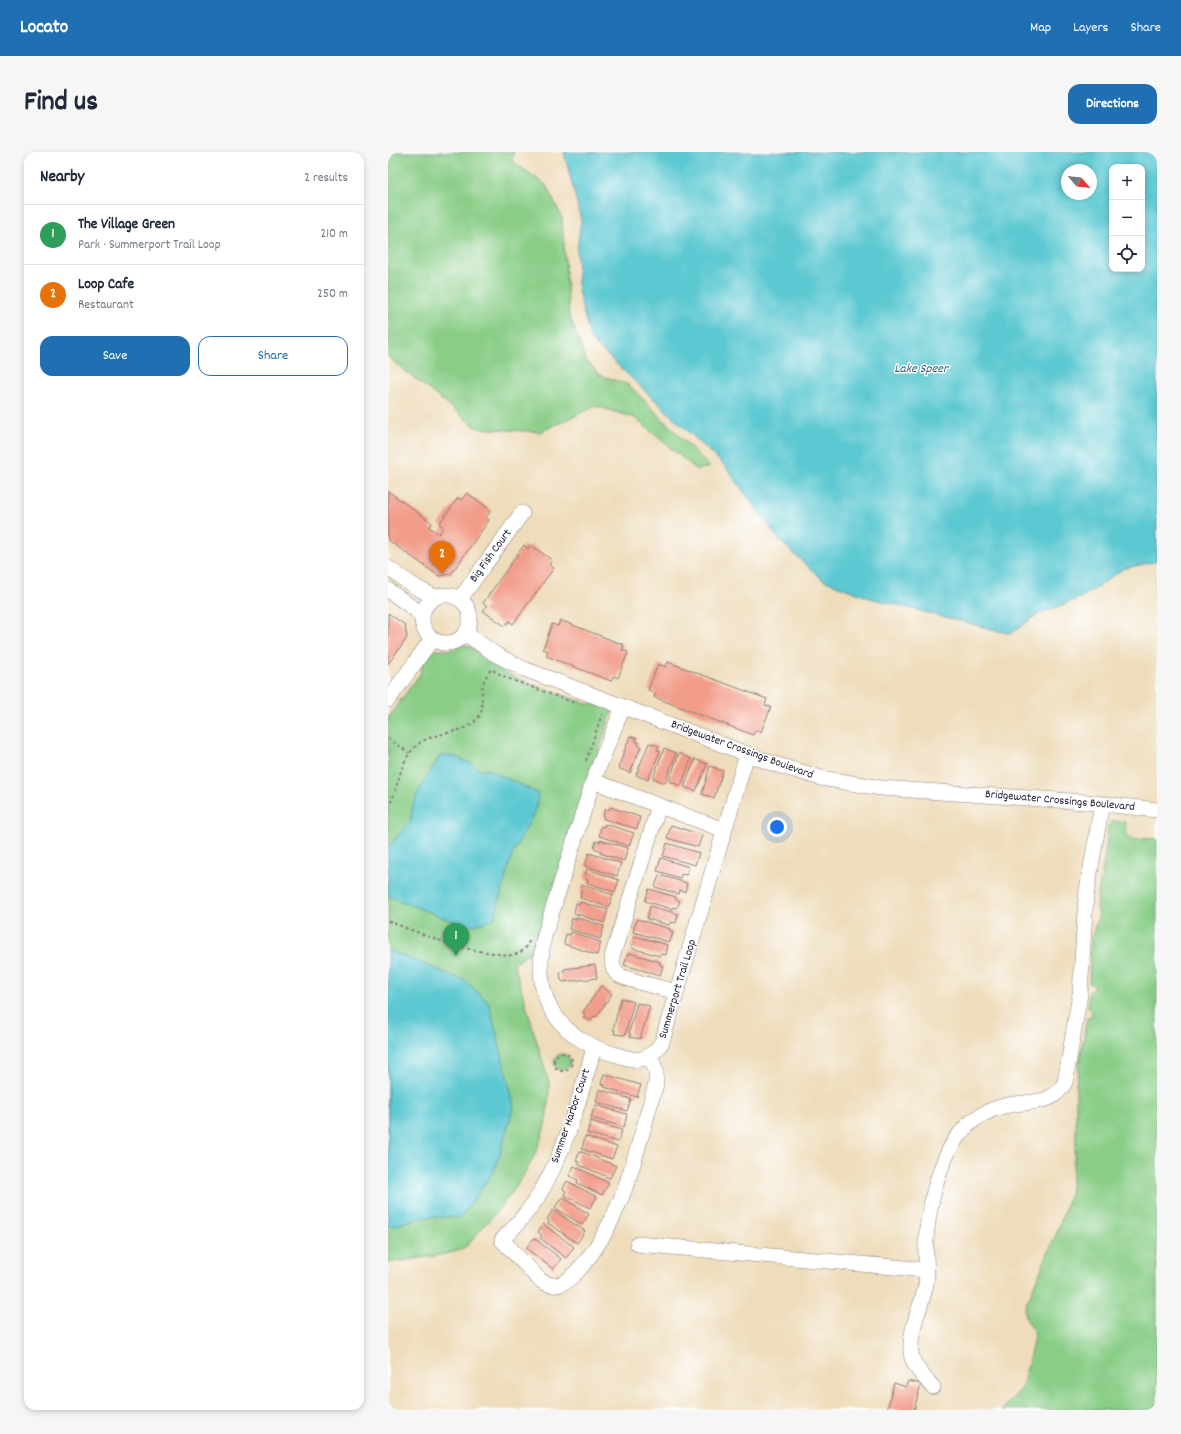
<!DOCTYPE html>
<meta charset="utf-8">
<style>
body{margin:0;font-family:Dekko,sans-serif;background:#f6f6f7;color:#1f2937}
.controls{position:absolute;right:12px;top:12px;display:grid;overflow:hidden;border-radius:8px;box-shadow:0 2px 6px #0003}
.controls button{width:36px;height:36px;display:grid;place-items:center;padding:0;border:0;border-bottom:1px solid #e0e1e3;background:#fff;color:#1f2937;font:20px sans-serif}
.compass{position:absolute;left:673px;top:12px;width:36px;height:36px;border-radius:50%;background:#fff;box-shadow:0 2px 6px #0003;rotate:117deg}
.you{position:absolute;left:389px;top:675px;width:14px;height:14px;margin:-10px;border:3px solid #fff;border-radius:50%;background:#1a73e8;box-shadow:0 0 0 6px #1a73e833}
.badge{display:grid;place-items:center;width:26px;height:26px;border-radius:50%;background:#1f6fb2;color:#fff;font-size:13px;font-weight:700}
.pin{position:absolute;translate:-50% -33px;filter:drop-shadow(0 1px 2px #0008)}
.pin::after{content:'';position:absolute;top:21px;width:14px;height:12px;background:inherit;clip-path:polygon(0 0,100% 0,50% 100%)}
.list{margin:0;padding:0;list-style:none}
h2{display:flex;justify-content:space-between;align-items:center;height:52px;margin:0;padding:0 16px;font-size:17px}
h2 small{font-size:13px;font-weight:400;color:#747a83}
.list li{display:grid;grid-template-columns:26px 1fr auto;gap:12px;align-items:center;box-sizing:border-box;height:60px;padding:0 16px;border-top:1px solid #e0e1e3}
.list b{display:block;font-size:15px;white-space:nowrap}
.list p{margin:0;font-size:13px;white-space:nowrap;color:#747a83}
.list em{font-size:13px;font-style:normal;color:#747a83}
.actions{display:flex;gap:8px;padding:12px 16px}
.actions a{flex:1;padding:9px 0;border:1px solid #1f6fb2;border-radius:12px;text-align:center;font-size:14px;color:#1f6fb2}
.actions .main{background:#1f6fb2;color:#fff}
.icon{flex:none;width:22px;height:22px;fill:none;stroke:currentColor;stroke-width:2;stroke-linecap:round;stroke-linejoin:round}
.map{position:relative;flex:none;width:769px;height:1258px;overflow:hidden;border-radius:12px}
header{display:flex;align-items:center;gap:24px;box-sizing:border-box;height:56px;padding:0 20px;background:#1f6fb2;color:#fff}
header strong{font-size:19px}
nav{display:flex;gap:22px;margin-inline-start:auto;font-size:14px}
.intro{display:flex;align-items:center;justify-content:space-between;box-sizing:border-box;height:96px;padding:0 24px}
h1{margin:0;font-size:28px}
.button{padding:10px 18px;border-radius:12px;background:#1f6fb2;color:#fff;font-size:14px;font-weight:700}
main{display:flex;gap:24px;padding:0 24px}
aside{flex:1;background:#fff;border-radius:12px;box-shadow:0 2px 6px #0003}
.map>svg:first-child{display:block}
.green{fill:#89cd87;stroke:#567861}
.water{fill:#5bc8d1;stroke:#3e7586;fill-rule:evenodd}
.building{fill:#f29d8a}
.lines{fill:none;stroke-linecap:round;stroke-linejoin:round}
.minor-casing{stroke:#887f7a;stroke-width:16}
.path{stroke:#887f7a;stroke-width:2;stroke-dasharray:3 3;stroke-linecap:butt}
.minor{stroke:#fff;stroke-width:15}
.labels{text-anchor:middle;dominant-baseline:central;stroke-width:3;stroke-linejoin:round;paint-order:stroke}
.street-label{font-size:12px;fill:#22223b;stroke:#fff}
.water-label{font-size:13px;font-style:italic;fill:#365c70;stroke:#fff}
</style>
<header>
<strong>Locato</strong>
<nav><a>Map</a><a>Layers</a><a>Share</a></nav>
</header>
<div class="intro"><h1>Find us</h1><a class="button">Directions</a></div>
<main>
<aside>
<h2>Nearby<small>2 results</small></h2>
<ul class="list">
<li><span class="badge" style="background:#2e9e5b">1</span><div><b>The Village Green</b><p>Park · Summerport Trail Loop</p></div><em>210 m</em></li>
<li><span class="badge" style="background:#e8710a">2</span><div><b>Loop Cafe</b><p>Restaurant</p></div><em>250 m</em></li>
</ul>
<div class="actions"><a class="main">Save</a><a>Share</a></div>
</aside>
<div class="map">
<svg width="769" height="1258" viewBox="0 0 769 1258">
<rect width="100%" height="100%" fill="#fff"/>
<filter id="ink" filterUnits="userSpaceOnUse"><feTurbulence type="fractalNoise" baseFrequency=".025" numOctaves="2"/><feDisplacementMap in="SourceGraphic" scale="8" xChannelSelector="R" yChannelSelector="G"/><feConvolveMatrix kernelMatrix="1 2 1 2 8 2 1 2 1" color-interpolation-filters="sRGB"/></filter>
<filter id="wash" filterUnits="userSpaceOnUse"><feTurbulence type="fractalNoise" baseFrequency=".012" numOctaves="4" result="noise"/><feDisplacementMap in="SourceGraphic" scale="16" xChannelSelector="R" yChannelSelector="G"/><feGaussianBlur stdDeviation="0.9" result="paint"/><feColorMatrix in="noise" values="0 0 0 0 0 0 0 0 0 0 0 0 0 0 0 0 0 1.4 0 .05"/><feComposite in="paint" operator="in"/></filter>
<g filter="url(#wash)">
<rect width="100%" height="100%" fill="#eedcba"/>
<!-- green -->
<path class="green" d="M0,0H126L124,9L158,33L174,66L181,163L198,208L212,223L241,233L322,315L309,318L247,266L208,254L152,280L89,276L0,205Z
M77,493C92,497 97,509 109,516C137,532 170,541 200,552L207,551L224,558L147,797L126,812L161,931C163,989 135,1031 97,1073C90,1080 83,1092 74,1097C68,1102 12,1109 0,1111V566L32,522L36,509L42,501L47,498H62Z
M724,669L737,670C738,697 753,684 769,687V1258H614L634,1236L647,1182L637,1164V1155L669,1080L682,1042L688,990V931L699,866L703,864L704,859L700,855L701,840L707,834L701,831L703,788L711,762L709,755L710,742L717,703L720,674Z
M166 910a8 8 0 1 1 16 0a8 8 0 1 1-16 0Z"/>
<!-- water -->
<path class="water" d="M176,0H769V409L735,417L696,444L647,464L623,482L482,446L435,428L392,389L337,314L202,187L190,138L189,97L193,68ZM724,15H754V117H724ZM679,18H703V42H679Z
M52,604H66L84,612L90,617L101,618L150,641L147,659L124,703L106,767L80,775L0,744V695L23,669C22,646 41,623 52,604Z
M0,798L76,828L101,851L126,953L108,1015L73,1066L37,1065L0,1075Z"/>
<g id="blocks">
<!-- building -->
<path class="building" d="M0,339L44,371L41,375L51,382L55,375L51,372L70,346L73,348L79,341L103,358L98,366L101,368L63,422L51,424L0,388Z
M136,393L140,397L143,393L164,408L161,413L166,416L125,472L121,469L117,474L95,459L99,454L95,451Z
M0,461L17,473L19,486L0,512Z
M172,468L236,493L234,498L240,500L230,526L225,524L223,529L158,504L160,499L155,497L164,472L170,474Z
M280,510L379,547L377,553L383,555L373,580L367,578L365,583L266,545L268,541L260,538L270,512L278,515Z
M242,584L249,586L247,589L251,590L250,594L253,595L242,621L230,616Z
M261,591L271,594L269,598L272,599L260,628L248,623Z
M276,596L288,601L277,631L265,626Z
M291,601L303,607L293,634L281,629Z
M307,607L319,612L308,639L296,635Z
M322,614L335,619L326,646L314,642Z
M222,655L252,665L249,677L216,667L215,664L217,657L221,658Z
M217,672L246,681L241,694L211,684L213,674L216,675Z
M283,673L314,683L310,695L279,686Z
M212,688L240,696L236,709L212,701L213,699L206,696L208,689L212,690Z
M279,691L311,701L307,713L275,704Z
M201,701L233,711L229,724L197,714Z
M273,706L301,715L298,723L293,722L292,726L269,719Z
M199,717L231,728L227,740L199,731L200,728L196,726Z
M271,723L299,731L297,740L292,738L291,742L267,735Z
M194,733L225,743L221,755L192,746Z
M261,737L288,745L287,747L292,749L291,752L288,756L285,755L284,757L257,749Z
M192,750L220,758L216,771L186,761L188,751L192,752Z
M262,754L290,762L288,771L283,770L281,773L259,767Z
M188,765L216,774L212,787L181,777L184,766L187,768Z
M249,767L282,777V779L285,780L282,790L245,780Z
M183,780L213,790L209,803L176,792L178,782L182,783Z
M247,784L280,793L278,803L273,802L272,804L243,796Z
M242,801L272,810V813L275,814L272,823L236,813L240,802Z
M207,813L209,826L175,830L173,828L172,820L176,819V817Z
M213,834L224,842L208,865L206,864L202,869L195,865L197,863L195,860Z
M233,846L246,850L237,883H234L226,882L227,878H225Z
M249,851L262,854L252,887L242,885L243,882L241,881Z
M216,922L253,933L249,945L216,935L217,933L213,932Z
M211,937L243,947L239,959L208,950Z
M207,953L239,962L236,975L203,966Z
M203,969L234,978L230,990L199,981Z
M197,984L229,995L224,1007L194,997Z
M192,999L228,1014L222,1026L191,1013V1010L188,1009Z
M186,1014L221,1031L214,1043L189,1031L190,1028L181,1024Z
M179,1029L209,1045L202,1056L176,1043L178,1039L175,1037Z
M174,1045L201,1062L194,1073L169,1057L167,1055Z
M165,1058L197,1079L189,1091L160,1071L161,1069L159,1067Z
M155,1072L186,1095L178,1106L153,1087V1082L150,1080Z
M146,1086L173,1107L165,1117L138,1096Z
M520,1229L533,1232L526,1258H499L506,1231L518,1235Z"/>
</g>
</g>
<g filter="url(#ink)">
<use href="#blocks" fill-opacity="0" stroke="#887f7a" stroke-width="1"/>
<g class="lines">
<defs>
<path id="minor" d="M0,416L29,436L47,445
M0,438L28,458L34,466
M34 467a24 24 0 1 1 48 0a24 24 0 1 1-48 0Z
M72,447L134,361
M77,481L107,502L136,517L383,611L433,626L493,636L698,650L769,658
M0,548L44,487
M235,555L205,629L156,785C151,811 150,839 166,862C182,885 204,896 229,903C237,905 245,909 253,907C263,905 269,898 274,890L359,602
M205,629L336,678
M271,654L224,805C224,811 224,817 229,822C240,829 275,836 289,840
M206,896C191,947 178,1000 149,1046C139,1061 127,1075 114,1088L152,1128C170,1140 181,1129 193,1115C237,1064 249,995 268,932V919L262,904
M250,1092L539,1118
M545,1235C536,1225 524,1214 523,1200C521,1177 534,1154 538,1132C540,1118 537,1103 538,1089C540,1055 552,1001 577,976C587,965 601,958 616,954C639,948 665,955 677,930L692,842L698,744L714,652"/>
</defs>
<!-- minor casing -->
<use href="#minor" class="minor-casing"/>
<!-- path -->
<path class="path" d="M0,586L21,601
M198,609L214,562
M0,656C12,634 10,610 29,593C46,578 76,584 90,566C96,557 93,550 94,540C94,531 98,524 103,517L119,526L187,551
M0,769C34,782 68,797 105,801C111,802 117,804 123,803C132,802 138,798 141,789
M166 910a9 9 0 1 1 18 0a9 9 0 1 1-18 0Z"/>
<!-- minor -->
<use href="#minor" class="minor"/>
</g>
</g>
<g class="labels">
<!-- street labels -->
<g class="street-label">
<text transform="translate(103 404) rotate(-54)">Big Fish Court</text>
<text transform="translate(354 598) rotate(20)">Bridgewater Crossings Boulevard</text>
<text transform="translate(672 649) rotate(5)">Bridgewater Crossings Boulevard</text>
<text transform="translate(290 837) rotate(-73)">Summerport Trail Loop</text>
<text transform="translate(183 964) rotate(-71)">Summer Harbor Court</text>
</g>
<!-- water labels -->
<g class="water-label">
<text x="533" y="217">Lake Speer</text>
</g>
</g>
</svg>
<div class="controls">
<button>+</button>
<button>−</button>
<button><svg class="icon" aria-label="locate" viewBox="0 0 24 24"><circle cx="12" cy="12" r="6"/><path d="M12 2v4M12 18v4M2 12h4M18 12h4"/></svg></button>
</div>
<svg class="compass" viewBox="-18 -18 36 36"><path d="M0-13l5 13h-10z" fill="#e53935"/><path d="M0 13l5-13h-10z" fill="#747a83"/></svg>
<div class="you"></div>
<div class="pin badge" style="left:68px;top:804px;background:#2e9e5b">1</div>
<div class="pin badge" style="left:54px;top:422px;background:#e8710a">2</div>
</div>
</main>
